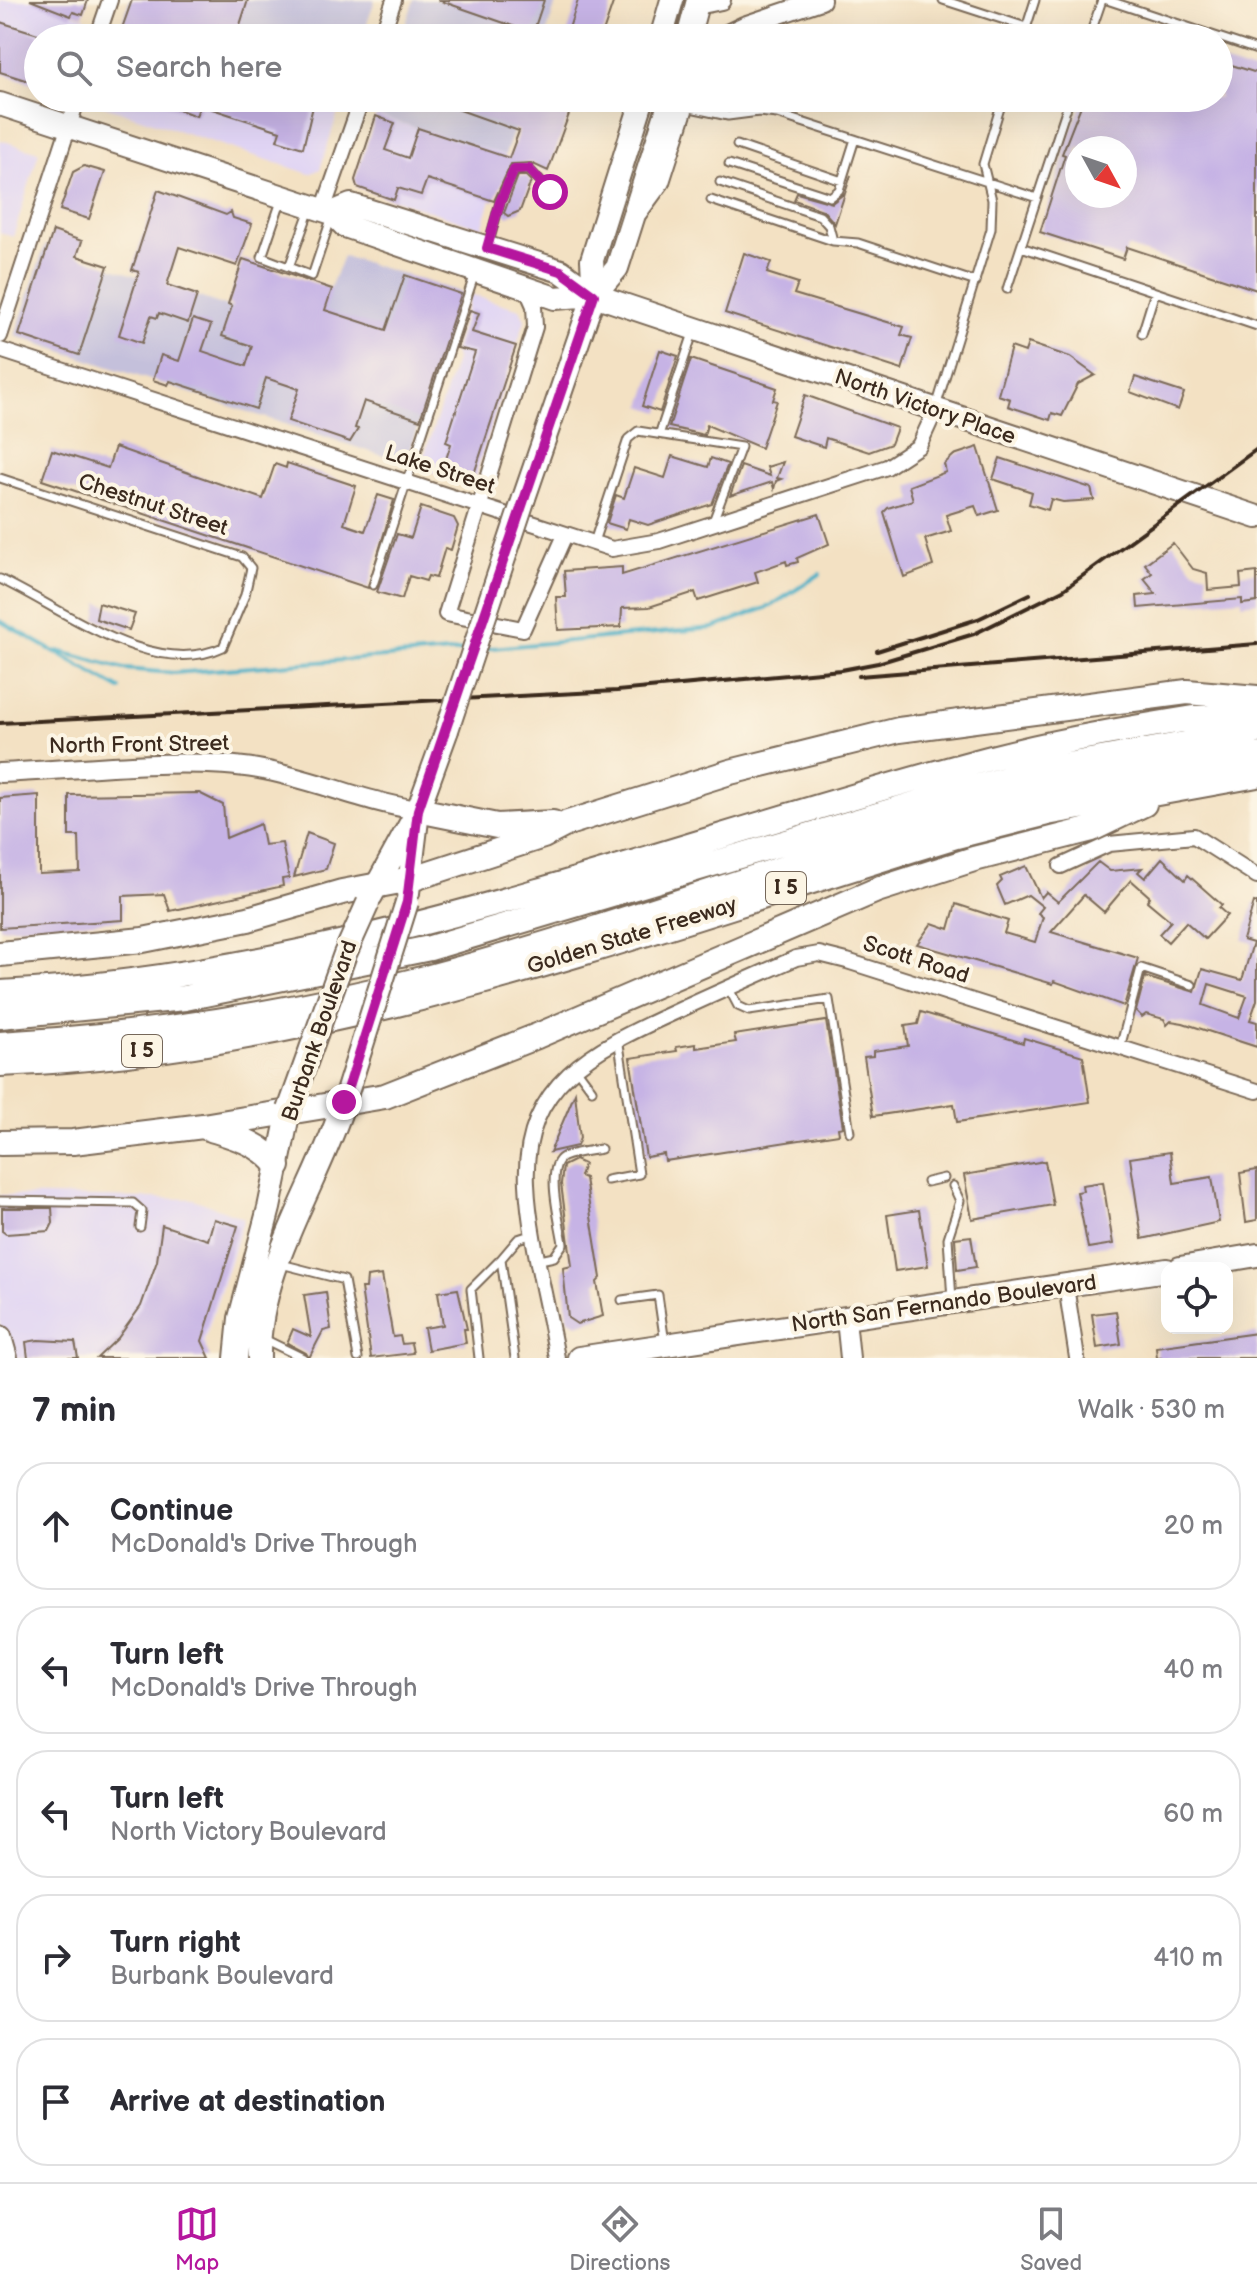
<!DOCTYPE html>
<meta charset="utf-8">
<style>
body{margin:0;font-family:"Balsamiq Sans",sans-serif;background:#f7f7f7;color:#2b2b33}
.controls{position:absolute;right:24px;bottom:24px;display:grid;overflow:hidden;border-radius:16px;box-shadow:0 8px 32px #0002}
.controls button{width:72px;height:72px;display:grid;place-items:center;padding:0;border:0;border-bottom:2px solid #e1e1e2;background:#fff;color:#2b2b33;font:40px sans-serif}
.compass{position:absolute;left:1065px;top:136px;width:72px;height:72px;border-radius:50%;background:#fff;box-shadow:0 8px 32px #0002;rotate:130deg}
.stop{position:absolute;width:24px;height:24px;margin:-18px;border:6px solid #b5179e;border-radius:50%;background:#fff}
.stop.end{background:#b5179e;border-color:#fff;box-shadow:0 2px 8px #0008}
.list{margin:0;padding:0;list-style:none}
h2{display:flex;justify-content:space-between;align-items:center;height:104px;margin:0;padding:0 32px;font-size:34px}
h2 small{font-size:26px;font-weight:400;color:#7c7c81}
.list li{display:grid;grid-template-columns:52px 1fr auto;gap:24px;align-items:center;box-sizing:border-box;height:128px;margin:0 16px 16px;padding:0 16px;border:2px solid #e1e1e2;border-radius:32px}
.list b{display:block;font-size:30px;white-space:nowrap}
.list p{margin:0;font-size:26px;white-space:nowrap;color:#7c7c81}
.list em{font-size:26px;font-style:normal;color:#7c7c81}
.icon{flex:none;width:44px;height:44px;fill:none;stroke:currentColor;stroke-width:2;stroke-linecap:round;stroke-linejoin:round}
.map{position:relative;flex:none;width:1257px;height:1358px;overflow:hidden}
.search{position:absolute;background:#fff;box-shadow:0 8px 32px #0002;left:24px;right:24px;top:24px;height:88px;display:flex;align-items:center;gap:20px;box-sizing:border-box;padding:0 28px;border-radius:44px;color:#7c7c81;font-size:30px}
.sheet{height:824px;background:#fff}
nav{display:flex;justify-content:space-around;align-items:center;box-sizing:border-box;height:112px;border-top:2px solid #e1e1e2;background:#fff;font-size:22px;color:#7c7c81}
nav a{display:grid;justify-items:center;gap:4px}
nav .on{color:#b5179e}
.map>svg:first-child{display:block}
.built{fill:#e0d4f4}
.industrial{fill:#c4c0db}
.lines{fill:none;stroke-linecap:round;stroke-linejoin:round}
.stream{stroke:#47afc6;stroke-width:4}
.building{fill:#c6b3e5;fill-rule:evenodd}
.lane-casing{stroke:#7b6a58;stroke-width:11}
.street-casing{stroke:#7b6a58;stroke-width:18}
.secondary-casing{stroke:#7b6a58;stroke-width:22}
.primary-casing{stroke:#7b6a58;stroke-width:26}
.highway-casing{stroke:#7b6a58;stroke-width:28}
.lane{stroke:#fff;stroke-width:7}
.street{stroke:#fff;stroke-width:14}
.secondary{stroke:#fff;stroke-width:18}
.primary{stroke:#fff;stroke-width:22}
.highway{stroke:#fff;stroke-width:24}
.rail{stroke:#3b2a1e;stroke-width:4}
.primary-bridge-casing{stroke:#7b6a58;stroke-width:26;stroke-linecap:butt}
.primary-bridge{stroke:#fff;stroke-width:22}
.route{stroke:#b5179e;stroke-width:10}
.labels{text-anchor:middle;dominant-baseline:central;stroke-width:8;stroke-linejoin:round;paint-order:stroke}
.shield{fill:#fcf5e5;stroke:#75675a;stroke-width:2}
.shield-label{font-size:20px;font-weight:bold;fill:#3b2a1e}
.street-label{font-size:22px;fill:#3b2a1e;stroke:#fcf5e5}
</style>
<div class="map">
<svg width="1257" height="1358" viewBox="0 0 1257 1358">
<rect width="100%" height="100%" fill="#fcf5e5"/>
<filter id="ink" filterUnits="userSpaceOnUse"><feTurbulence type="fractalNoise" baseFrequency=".0125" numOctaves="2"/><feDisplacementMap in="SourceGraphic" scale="16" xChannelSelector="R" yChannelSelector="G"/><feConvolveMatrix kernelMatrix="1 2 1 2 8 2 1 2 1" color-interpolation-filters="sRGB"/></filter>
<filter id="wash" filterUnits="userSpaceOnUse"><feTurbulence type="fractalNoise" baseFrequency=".006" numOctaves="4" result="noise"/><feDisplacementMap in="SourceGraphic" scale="32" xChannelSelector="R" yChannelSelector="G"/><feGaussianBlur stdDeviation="1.8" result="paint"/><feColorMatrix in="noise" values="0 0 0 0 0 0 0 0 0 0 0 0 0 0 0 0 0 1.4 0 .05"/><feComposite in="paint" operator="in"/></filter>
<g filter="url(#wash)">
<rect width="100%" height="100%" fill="#f3e1c3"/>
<!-- built -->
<path class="built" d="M0,0H34L85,17L79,38H38V85L0,73Z
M98,98H326L341,103L320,169L310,174L101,105Z
M376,115L505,155L482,228L357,187L355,180Z
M0,140L39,152L13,237L0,232Z
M471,295L520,309L525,320L475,477L465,483L420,468L456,360L454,352Z
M0,1195L193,1199L244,1218L204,1341L209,1358H0Z"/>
<!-- industrial -->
<path class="industrial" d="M129,0H375L362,38H138L119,32Z
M414,0H557L545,38H401Z
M382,98H525L505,155L376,115Z
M45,245L311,335L343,256L464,293L405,463L15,336Z"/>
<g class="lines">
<!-- stream -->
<path class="stream" d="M0,621L120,689
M481,649L713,628L771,606L820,574
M58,651L124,669L173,673L464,651"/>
</g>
<g id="blocks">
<!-- building -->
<path class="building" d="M30,0H88L83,15L73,12L71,16Z
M132,0H248L238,31L219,25L215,38H142L121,31Z
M438,0H544L533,33Z
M578,0H614L601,38H566Z
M0,22L38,34V84L0,72Z
M1219,61L1257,73V290L1127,247L1123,259L1040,232L1065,155L1062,154L1084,98H1219ZM1077,148H1125V196H1077Z
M148,98H315L303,148L277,140L280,131L200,105L196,116Z
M426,98H575L548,171L531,163L511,164L494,201L427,179L421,195L398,188L394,200L357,187L355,180L376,116L395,123L385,150L408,158L418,128L509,158L519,131Z
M84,166L105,172L89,219L60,210L73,172Z
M851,175L835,224L823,210L794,200L797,193L832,203L845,193Z
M518,176H526L531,181L520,211L508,216L504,213Z
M158,190L226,215L231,212L233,218L252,224L237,266L179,247L167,285L197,295L188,323L159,313L157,318L151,316L142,343L119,335L139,272L132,270Z
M53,231L82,241L77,256L108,266L79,355L19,335Z
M744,253L771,262L767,273L798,283L794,294L904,327L901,335L912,338L902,370L725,313Z
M243,259L332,289L325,310L386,330L405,275L461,294L420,420L364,401L355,428L358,429L350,442L288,421L299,389L266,378L256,409L170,381L168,385L153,380L161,355L179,361L193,319L211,325L202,351L246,366L252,346L222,336L232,306L228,304Z
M470,310L479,313L472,332L516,346L474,474L462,480L441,474L451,444L446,442L475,352L457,348Z
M1028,343L1070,357L1095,375L1078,384L1062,416L1052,413L1050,420L1008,406L1010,399L998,395L1011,347L1025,352Z
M660,350L678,356L660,412L642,406Z
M691,359L777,388L773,400L777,401L761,448L707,425L704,435L669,427Z
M1135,377L1184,393L1178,410L1130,392Z
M805,395L897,428L891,444L869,452L826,438L824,447L791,436Z
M115,447L263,499L275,464L286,468L287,463L356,486L344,524L365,531L378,495L394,500L368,588L42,480L52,450L108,468Z
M978,447L998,510L979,516L975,506L946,515L951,531L925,539L933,566L904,577L884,512L888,508L913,500L909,486L946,472L944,464L954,455Z
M672,456L708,467L711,458L728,464L712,504L648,525L629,519L626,529L607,523L616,495L624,498L634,468L665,478Z
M1000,458L1091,488L1094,500L1063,502L1051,499L1048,510L1029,504L1032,492L993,479Z
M783,462L777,478L781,479L776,481L774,489L772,482L730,496L741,466L770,476L767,467Z
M421,507L454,518L458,526L451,550L445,548L436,578L428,576L426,581L409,576L402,599L377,592L397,534L411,538Z
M819,514L829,544L797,558L798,562L787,565L786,561L755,572L758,582L698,601L695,592L649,607L622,608L621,627L558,630L556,597H566L564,571L622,567V575Z
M1173,543L1193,569L1207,573L1208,590L1241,587L1240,574L1257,572V602L1242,604V599L1138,608L1137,596L1156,594L1144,579L1152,573L1145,564Z
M99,603L135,614L129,630L96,619Z
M199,793L223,805L226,838L260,824L264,845L282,843L289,878L282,879L283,886L170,911L164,894L123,896V920L0,928V798L39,795V874L80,872L79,836H69V795Z
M307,833L334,843L326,869L294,877Z
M1162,858L1185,880L1188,875L1222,905L1219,908L1227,915L1205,939L1186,922L1168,942L1159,934L1171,921L1147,901L1150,897L1131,880L1104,912L1084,895L1051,932L1138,958L1124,1006L1054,981L1053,984L917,944L932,923L949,929L956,904L1008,921L1004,933L1035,942L1043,917L1038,913L1043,907L1028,895L1005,905L997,886L1002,881L1000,877L1026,866L1041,898L1046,892L1058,902L1098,862L1110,871L1142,868L1138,872L1145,878Z
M1254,902L1257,903V1000L1250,1020L1257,1022V1047L1183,1023L1171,1021L1167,1025L1164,1019L1146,1014L1142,1017L1136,1011L1145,977L1195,992L1202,969L1242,980L1253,943L1243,940ZM1209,984L1247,996L1239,1018L1203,1005Z
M921,1012L1023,1043L1024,1038L1083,1056L1090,1102L957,1122L954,1104L873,1116L864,1057L873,1056V1051L908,1046L905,1026L918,1024Z
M826,1021L843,1127L838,1128L839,1134L665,1161L664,1154L646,1157L630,1058L677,1051L676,1047L696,1044V1048L736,1042L734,1035Z
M575,1093L580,1138L577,1146L550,1152Z
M1170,1152L1174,1183L1212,1177L1219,1222L1142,1239L1130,1158Z
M575,1160L584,1164L580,1176L585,1178L588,1198L601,1278L597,1282L603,1316L577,1324L568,1318L563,1268L572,1266L561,1184L563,1166Z
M1045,1161L1053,1205L972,1219L964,1175Z
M1257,1170V1220L1246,1222L1240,1173Z
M1103,1182L1113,1244L1088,1248L1077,1192L1083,1191L1082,1185Z
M2,1208H52L53,1223L49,1231L6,1234L2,1231Z
M919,1210L928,1266L895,1271L887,1215Z
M214,1219L238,1226L202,1341L210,1358H97L118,1338L141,1306L157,1261L162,1225L208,1240Z
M971,1236L976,1267L957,1270L955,1238Z
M382,1275L393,1337L400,1336L402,1344L411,1343L413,1353L371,1358L361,1288H366L367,1277Z
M458,1289L467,1329H464L466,1343L428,1350L424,1328L443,1325L438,1292Z
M326,1292L331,1329L323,1331L309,1358L306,1353L287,1343L293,1329L311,1337L304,1295Z
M1116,1311L1121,1344L1097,1348L1092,1314Z
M1257,1333V1358H1157L1156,1347Z
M38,1340L75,1342L78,1358H28L26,1342Z"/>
</g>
</g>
<g filter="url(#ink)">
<use href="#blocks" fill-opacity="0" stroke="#7b6a58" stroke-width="2"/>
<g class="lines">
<defs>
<path id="lane" d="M943,0L1026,27
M1107,0L1257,50
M1023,38L1035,0
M1089,38L1102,0
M686,107L728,116L759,112L777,114L1037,198
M737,145L842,181
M729,164L830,197L839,190L855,139
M720,182L820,216L829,226L833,241
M282,198L262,257L312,276L331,219
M711,200L833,241L858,243L976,282
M488,246L500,202L514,170L529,169L550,192L557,191
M1021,247L1257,326
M289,267L310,209
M1007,289L1070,98
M1142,334L1155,292
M936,407L991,229L992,200L983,164L1003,98
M660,432L694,330
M0,478L242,557L251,568L245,595L223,647C153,680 62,608 0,579
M594,542L628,439L638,431L741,447L712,524
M373,585L475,273
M728,987L738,1006L749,1011L829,999L850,1132
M1120,1048L1141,968L1192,985
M575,1067L592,1090
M607,1180L639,1174L618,1038
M927,1182L944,1178
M0,1201L133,1203L142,1211L140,1227
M501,1259L518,1239L533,1234
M540,1260L554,1257L563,1244C561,1226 544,1167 563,1157C574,1152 590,1151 601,1149
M281,1264L344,1280L358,1358
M622,1300L658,1295L665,1343
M952,1300L948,1238L960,1201L953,1186
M266,1340L303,1358
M479,1358L471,1289L501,1259L515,1358"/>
<path id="street" d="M97,38L110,0
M381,38L394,0
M323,210L362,98
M526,288L534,306L535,327L446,614L523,629L565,535
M0,336L78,98
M0,350L612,549L659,541L887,467L919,446L935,411
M1061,866L1109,844L1194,836L1257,876
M1066,1286L1077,1358
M557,1358C548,1305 529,1236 527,1184C522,1084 594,1049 673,1013C714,994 755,976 796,958L819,954L847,961L1257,1091"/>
<path id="secondary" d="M697,5L721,0
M719,38L744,26L821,0
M638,212L660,182L687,98
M0,773C77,770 183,756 258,769C312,778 363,802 418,810
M846,1319L850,1358"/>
<path id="primary" d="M661,38L672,0
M688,38L698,0
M0,104L332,213L345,226L555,298L594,295
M332,213L351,205L561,271L594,295L1257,517
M594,295L592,260L643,98
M524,498L594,295L617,268L671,98
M408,893L417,820
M371,896L418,810L447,730
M1180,1268L1257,1255
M0,1337L6,1358
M236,1358L240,1318L269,1208L289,1110
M259,1358C257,1270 318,1184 344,1102
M579,1358L1167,1270"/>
<path id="highway" d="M418,810L497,826L553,823
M0,954L143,940L248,919L342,892L411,879L543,836L568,823L730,772L899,730L1187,692L1257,698
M0,993C345,976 665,843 995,757C1081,735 1170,722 1257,708
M0,1016L185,998L430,948L948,794L1040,770L1257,731
M0,1044C145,1036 289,1013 430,977C633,923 829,846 1033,795C1107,777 1182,766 1257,755
M0,1064C331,1052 642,931 956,836L1047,813L1257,775
M205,1127C232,1136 261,1142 278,1166
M0,1143L73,1142L203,1126L385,1096L537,1036L877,890L974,859L1092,829L1144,804"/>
</defs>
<!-- lane casing -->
<use href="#lane" class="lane-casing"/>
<!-- street casing -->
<use href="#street" class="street-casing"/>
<!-- secondary casing -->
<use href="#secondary" class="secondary-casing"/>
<!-- primary casing -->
<use href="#primary" class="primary-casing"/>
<!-- highway casing -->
<use href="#highway" class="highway-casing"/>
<!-- lane -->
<use href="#lane" class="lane"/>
<!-- street -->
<use href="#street" class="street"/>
<!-- secondary -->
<use href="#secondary" class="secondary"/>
<!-- primary -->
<use href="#primary" class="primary"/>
<!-- highway -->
<use href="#highway" class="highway"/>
<!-- rail -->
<path class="rail" d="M877,651L978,619L1030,594
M859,676L1257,644
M0,723L617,691L841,670L878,663L974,634L1063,590L1257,449"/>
<defs>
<path id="primary-bridge" d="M447,730L524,498
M344,1102L407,902
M289,1110L345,954L368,903"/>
</defs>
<!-- primary-bridge casing -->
<use href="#primary-bridge" class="primary-bridge-casing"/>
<!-- primary-bridge -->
<use href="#primary-bridge" class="primary-bridge"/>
</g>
</g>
<g class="lines" filter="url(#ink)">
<!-- route -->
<path class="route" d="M344,1102L407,902L418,810L594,295L561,271L487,248L500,202L514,170L529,169L550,192"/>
</g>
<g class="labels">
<!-- shield labels -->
<g class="shield">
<rect x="766" y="872" width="40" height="32" rx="6"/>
<rect x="122" y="1035" width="40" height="32" rx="6"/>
</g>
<g class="shield-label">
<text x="786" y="888">I 5</text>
<text x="142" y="1051">I 5</text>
</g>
<!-- street labels -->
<g class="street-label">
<text transform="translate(925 407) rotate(19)">North Victory Place</text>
<text transform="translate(440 470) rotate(18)">Lake Street</text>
<text transform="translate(153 505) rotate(18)">Chestnut Street</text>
<text transform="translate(139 745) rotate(-1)">North Front Street</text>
<text transform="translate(632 936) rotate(-17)">Golden State Freeway</text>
<text transform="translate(916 960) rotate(18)">Scott Road</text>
<text transform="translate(320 1031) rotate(-71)">Burbank Boulevard</text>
<text transform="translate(944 1304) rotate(-8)">North San Fernando Boulevard</text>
</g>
</g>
</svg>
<div class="controls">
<button><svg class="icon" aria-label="locate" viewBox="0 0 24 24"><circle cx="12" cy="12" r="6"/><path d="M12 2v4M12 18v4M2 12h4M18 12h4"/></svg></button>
</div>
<svg class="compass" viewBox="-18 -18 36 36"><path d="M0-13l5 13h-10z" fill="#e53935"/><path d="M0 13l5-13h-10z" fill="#7c7c81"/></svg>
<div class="stop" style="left:550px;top:192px"></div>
<div class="stop end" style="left:344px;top:1102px"></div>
<div class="search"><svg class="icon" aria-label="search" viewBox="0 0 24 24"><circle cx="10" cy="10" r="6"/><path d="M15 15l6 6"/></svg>Search here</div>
</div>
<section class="sheet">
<h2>7 min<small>Walk · 530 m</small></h2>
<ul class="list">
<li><svg class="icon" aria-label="ahead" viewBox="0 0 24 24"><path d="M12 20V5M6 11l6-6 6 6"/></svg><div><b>Continue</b><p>McDonald's Drive Through</p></div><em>20 m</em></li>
<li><svg class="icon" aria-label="left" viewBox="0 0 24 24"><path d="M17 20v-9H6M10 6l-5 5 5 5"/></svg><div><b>Turn left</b><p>McDonald's Drive Through</p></div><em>40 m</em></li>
<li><svg class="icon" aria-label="left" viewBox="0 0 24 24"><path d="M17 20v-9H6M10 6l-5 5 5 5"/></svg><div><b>Turn left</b><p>North Victory Boulevard</p></div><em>60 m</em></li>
<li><svg class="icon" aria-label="right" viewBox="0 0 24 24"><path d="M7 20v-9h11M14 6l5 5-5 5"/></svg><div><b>Turn right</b><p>Burbank Boulevard</p></div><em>410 m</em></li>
<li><svg class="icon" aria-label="arrive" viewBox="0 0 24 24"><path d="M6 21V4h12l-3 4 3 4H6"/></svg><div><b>Arrive at destination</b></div></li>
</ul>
</section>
<nav>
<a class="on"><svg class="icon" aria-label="map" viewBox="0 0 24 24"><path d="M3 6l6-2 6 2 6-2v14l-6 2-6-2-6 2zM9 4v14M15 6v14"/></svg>Map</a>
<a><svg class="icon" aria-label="directions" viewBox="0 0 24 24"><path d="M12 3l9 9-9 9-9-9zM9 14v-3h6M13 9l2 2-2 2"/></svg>Directions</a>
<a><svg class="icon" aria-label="saved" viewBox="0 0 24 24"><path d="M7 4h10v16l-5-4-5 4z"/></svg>Saved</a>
</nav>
